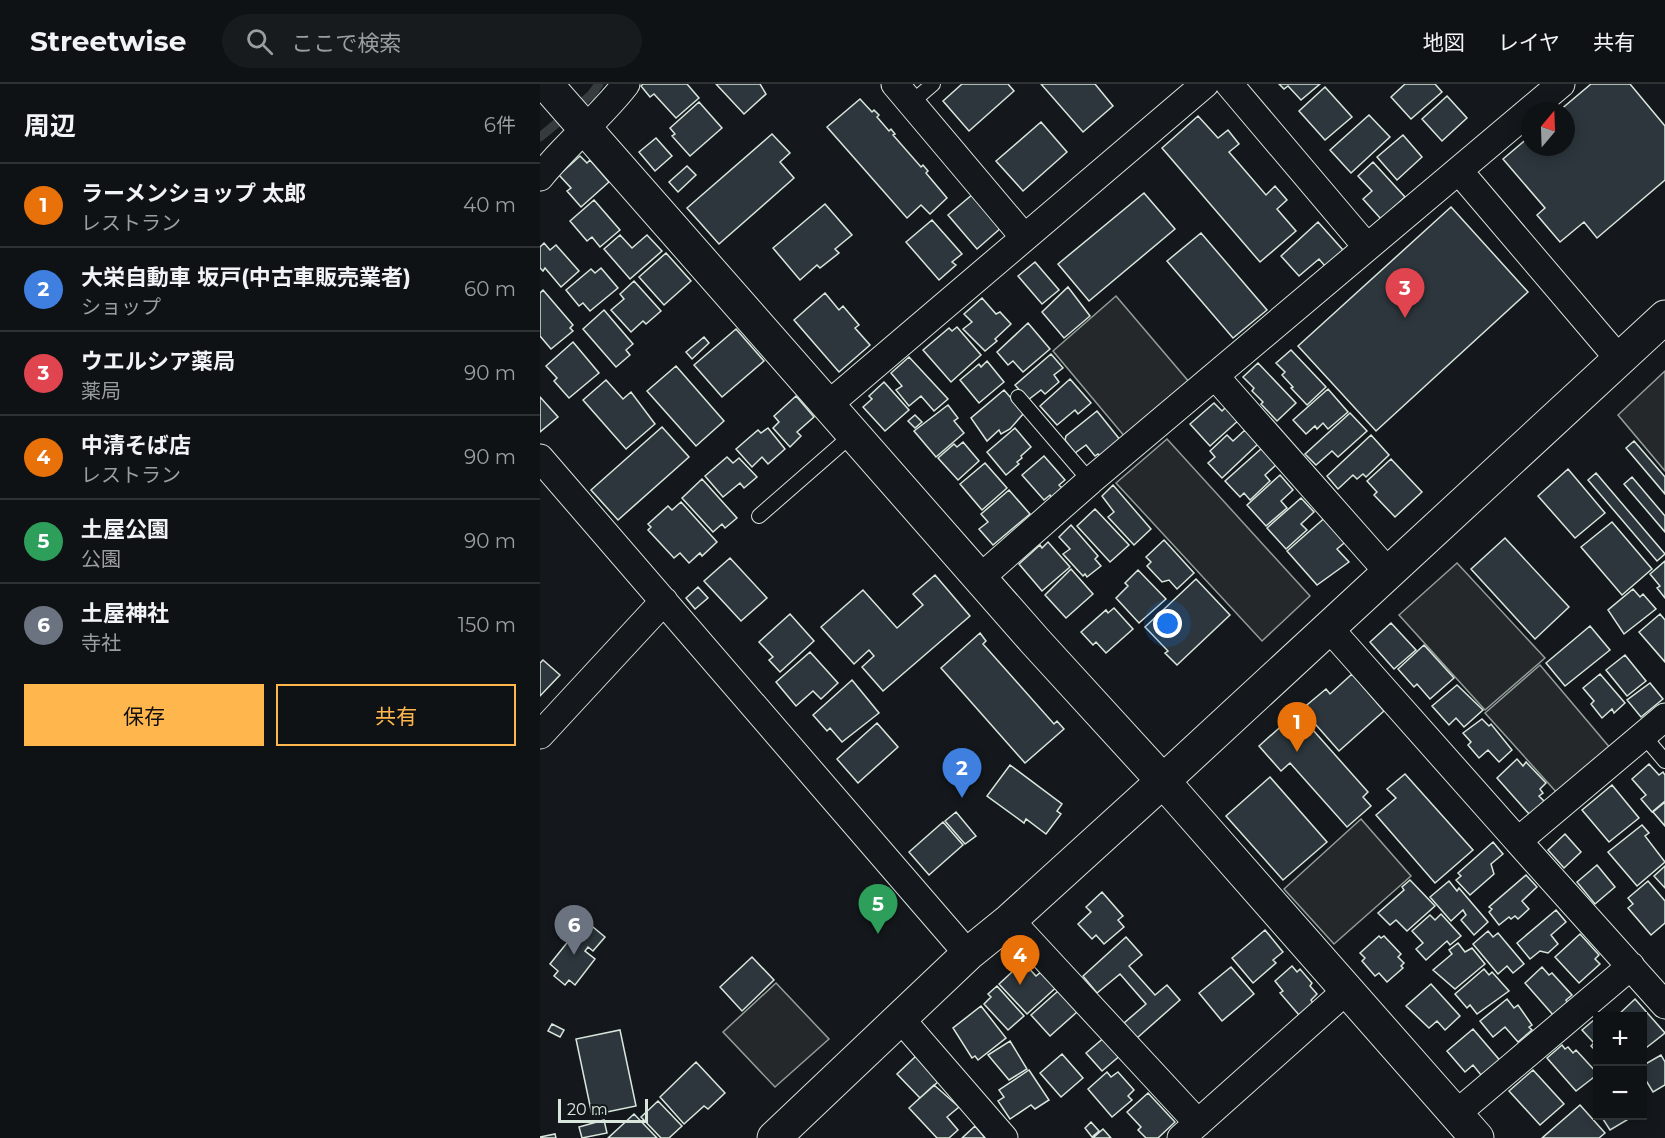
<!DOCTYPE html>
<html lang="ja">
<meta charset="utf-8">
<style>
body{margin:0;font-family:Montserrat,"Noto Sans JP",sans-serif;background:#181b1e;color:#f1f3f6}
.controls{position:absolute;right:18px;bottom:18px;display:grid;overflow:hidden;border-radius:0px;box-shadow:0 3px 15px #0003}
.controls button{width:54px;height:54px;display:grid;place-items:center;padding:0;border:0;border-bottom:2px solid #2f3234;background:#0f1215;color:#f1f3f6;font:30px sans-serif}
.compass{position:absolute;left:981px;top:18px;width:54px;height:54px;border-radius:50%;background:#0f1215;box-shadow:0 3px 15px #0003;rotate:19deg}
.scale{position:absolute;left:18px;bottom:15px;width:90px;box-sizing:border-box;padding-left:6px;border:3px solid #d8e6dc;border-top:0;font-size:16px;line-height:21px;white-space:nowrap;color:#d8e6dc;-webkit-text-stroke:4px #14181c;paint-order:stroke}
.you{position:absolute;left:628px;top:540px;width:21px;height:21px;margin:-15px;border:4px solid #fff;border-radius:50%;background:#1a73e8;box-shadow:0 0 0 9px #1a73e833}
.badge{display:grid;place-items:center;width:39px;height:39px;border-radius:50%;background:#ffb74d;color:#fff;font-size:20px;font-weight:700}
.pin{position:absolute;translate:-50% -50px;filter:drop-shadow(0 2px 3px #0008)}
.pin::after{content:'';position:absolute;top:32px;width:21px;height:18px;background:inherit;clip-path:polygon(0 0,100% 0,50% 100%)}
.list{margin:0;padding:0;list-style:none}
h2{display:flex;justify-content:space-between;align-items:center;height:78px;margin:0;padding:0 24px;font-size:26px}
h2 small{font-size:20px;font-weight:400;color:#9b9ea0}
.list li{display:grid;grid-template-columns:39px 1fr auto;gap:18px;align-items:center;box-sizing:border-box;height:84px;padding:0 24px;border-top:2px solid #2f3234}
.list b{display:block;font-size:22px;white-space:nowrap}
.list p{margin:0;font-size:20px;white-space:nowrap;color:#9b9ea0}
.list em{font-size:20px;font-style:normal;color:#9b9ea0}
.actions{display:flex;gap:12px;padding:18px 24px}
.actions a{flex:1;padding:14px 0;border:2px solid #ffb74d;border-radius:0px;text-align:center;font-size:21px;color:#ffb74d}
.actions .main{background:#ffb74d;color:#111}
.icon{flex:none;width:33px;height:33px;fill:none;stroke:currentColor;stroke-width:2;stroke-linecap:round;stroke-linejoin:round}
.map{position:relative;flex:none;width:1125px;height:1054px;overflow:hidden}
header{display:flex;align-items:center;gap:36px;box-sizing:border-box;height:84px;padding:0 30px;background:#0f1215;border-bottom:2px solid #2f3234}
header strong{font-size:28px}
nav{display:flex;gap:33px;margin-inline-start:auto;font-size:21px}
.search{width:420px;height:54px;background:#181b1e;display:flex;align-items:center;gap:15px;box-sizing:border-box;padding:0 21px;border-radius:33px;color:#9b9ea0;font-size:22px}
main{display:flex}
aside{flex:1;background:#0f1215}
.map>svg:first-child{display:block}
.parking{fill:#24282b;stroke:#939e99;stroke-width:1.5}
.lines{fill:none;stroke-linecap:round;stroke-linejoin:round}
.stream{stroke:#363b3e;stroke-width:9}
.building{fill:#2c363c;stroke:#d8e6dc;stroke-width:1.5}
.service-casing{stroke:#d8e6dc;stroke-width:16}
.minor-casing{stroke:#d8e6dc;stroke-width:29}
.tertiary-casing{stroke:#d8e6dc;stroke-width:35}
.service{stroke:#14181c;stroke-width:14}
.minor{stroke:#14181c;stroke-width:27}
.tertiary{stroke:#14181c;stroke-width:33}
</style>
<header>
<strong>Streetwise</strong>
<div class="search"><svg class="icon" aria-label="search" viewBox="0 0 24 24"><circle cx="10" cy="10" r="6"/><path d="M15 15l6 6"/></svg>ここで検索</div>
<nav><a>地図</a><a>レイヤ</a><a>共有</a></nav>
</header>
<main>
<aside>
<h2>周辺<small>6件</small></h2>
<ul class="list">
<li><span class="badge" style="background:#e8710a">1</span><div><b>ラーメンショップ 太郎</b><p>レストラン</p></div><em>40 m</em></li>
<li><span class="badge" style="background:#3f7fe0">2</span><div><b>大栄自動車 坂戸(中古車販売業者)</b><p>ショップ</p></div><em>60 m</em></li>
<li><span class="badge" style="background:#e0444e">3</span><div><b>ウエルシア薬局</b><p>薬局</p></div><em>90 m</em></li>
<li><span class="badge" style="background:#e8710a">4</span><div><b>中清そば店</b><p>レストラン</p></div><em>90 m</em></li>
<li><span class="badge" style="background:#2e9e5b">5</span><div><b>土屋公園</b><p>公園</p></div><em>90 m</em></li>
<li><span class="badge" style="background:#6b7280">6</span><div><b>土屋神社</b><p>寺社</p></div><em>150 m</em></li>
</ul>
<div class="actions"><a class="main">保存</a><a>共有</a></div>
</aside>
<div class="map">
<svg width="1125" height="1054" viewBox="0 0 1125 1054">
<rect width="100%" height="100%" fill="#14181c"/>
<!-- parking -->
<path class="parking" d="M576,212L650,299L585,353L513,267Z
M1125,287V387L1078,331Z
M627,355L770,512L722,557L576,399Z
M917,479L1005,574L945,626L859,531Z
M1000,581L1071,665L1018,710L945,629Z
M821,735L871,792L794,860L744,805Z
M236,899L289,955L235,1003L183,948Z"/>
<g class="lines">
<!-- stream -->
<path class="stream" d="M0,53L51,11L59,0"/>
</g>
<!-- building -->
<path class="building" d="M103,0H147L159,14L136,34L114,10L110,13L101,2Z
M176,0H220L226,10L204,30Z
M422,0H468L474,7L429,47L403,17Z
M501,0H555L573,22L543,48Z
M739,0H780L761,16L748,2L744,5Z
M865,0H895L902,8L871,35L851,13Z
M1051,0H1090L1125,42V96L1057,154L1044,138L1020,158L997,131L1005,124L963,75L990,52V63H1026V27H1019Z
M785,3L812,33L785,56L759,27Z
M907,12L927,34L902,57L882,35Z
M320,15L332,28L334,26L339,31L337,33L349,47L351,45L355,50L353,51L381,83L383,81L388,87L386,89L407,114L390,130L381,121L367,134L287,43Z
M159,18L182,44L150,72L132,52L135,50L130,44Z
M829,31L850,53L811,89L790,66Z
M658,32L678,54L688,46L699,60L689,68L726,111L735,102L747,116L737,125L756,147L720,178L622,64Z
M501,38L527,68L483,107L456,77Z
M232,50L250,69L240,78L254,94L179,160L147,124Z
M863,51L882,73L857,96L837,73Z
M116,54L132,72L115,87L99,68Z
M40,72L47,79L50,76L69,98L41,123L27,107L31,104L19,91Z
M833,78L865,113L841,135L823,115L832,107L818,92Z
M147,82L156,91L138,108L129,98Z
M604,109L635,145L549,217L518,180Z
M433,110L462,143L437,165L408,131Z
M54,116L80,146L60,163L52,153L47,157L30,137Z
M285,120L312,151L295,165L299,169L280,184L277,181L260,196L233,164Z
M911,123L988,208L836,347L758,262Z
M392,136L422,170L412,178L416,181L399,196L366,158Z
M778,138L803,166L785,182L779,175L759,192L741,172Z
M661,149L727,226L693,254L627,177Z
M80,151L92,164L107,151L122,167L90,195L64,165Z
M4,159L10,166L16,161L39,187L21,203L5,184L3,187L0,184V163Z
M126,169L151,197L124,221L99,193Z
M495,178L519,206L502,220L478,192Z
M61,184L78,204L50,227L43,219L39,222L26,206L51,185L55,189Z
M94,197L121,227L106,240L103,237L91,248L71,226L84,215L80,210Z
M528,203L550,232L524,254L502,228Z
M3,206L33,241L30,244L33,247L11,265L0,252V209Z
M285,209L299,226L303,222L319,241L315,244L330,261L299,288L254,236Z
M442,214L456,230L460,228L471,240L455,255L457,257L445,267L423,245L432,238L424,230Z
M64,226L93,260L86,266L90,271L76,283L43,245Z
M488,239L510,265L483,288L473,277L468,281L457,268Z
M417,243L441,271L411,298L383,266L409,244L412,247Z
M196,245L224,277L182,313L154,281Z
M164,253L169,259L152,275L146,268Z
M33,258L59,289L29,314L14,297L17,294L6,282Z
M751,266L786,303L767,321L751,304L753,303L742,291L745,288L736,279Z
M511,270L523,284L514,291L519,298L505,310L501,306L488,316L475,301Z
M369,273L408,315L394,327L381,312L369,322L356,306L362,302L351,289Z
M447,277L464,298L439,319L420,296L439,280L441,283Z
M718,279L756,319L737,337L721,320L723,318L712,307L714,304L703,293Z
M136,282L184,337L156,362L107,307Z
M530,295L551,319L538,330L535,326L517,341L500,322Z
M66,296L83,315L91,308L115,340L86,365L43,316Z
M344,298L369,326L345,347L323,323L332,315L329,312Z
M788,305L808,328L788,345L783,339L777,345L775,342L766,350L753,336Z
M464,306L484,329L470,345L461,350L459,346L447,357L431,334Z
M256,312L274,333L257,348L261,352L250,363L233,344L239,338L234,332Z
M0,313L18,333L0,348Z
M674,319L682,327L688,321L700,335L670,362L650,340Z
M408,321L418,334L414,337L424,349L396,373L374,347Z
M557,327L581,357L561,373L558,370L555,372L546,361L535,369L525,356L526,352Z
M810,329L827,347L798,373L792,367L776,381L765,370Z
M375,331L382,338L375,344L368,337Z
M122,343L149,373L78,436L51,406Z
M228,344L245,365L228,380L222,373L212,383L196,365L218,346L221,349Z
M475,344L491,363L481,372L482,374L477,378L479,380L466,391L447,368Z
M705,346L718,360L682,394L668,379L675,373L670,367L687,351L693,357Z
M831,351L849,371L826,393L823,390L817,395L813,391L798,405L787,392Z
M1094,357L1125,393V410L1086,364Z
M423,358L439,377L418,396L398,374L414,360L417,363Z
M722,364L737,380L725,391L730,397L710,416L704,409L700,413L685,397Z
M504,372L525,396L519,401L522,404L512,414L510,411L504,416L482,391Z
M187,373L193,379L199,374L217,393L204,404L200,399L183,413L165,392Z
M851,375L882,408L855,433L834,411L837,408L827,397Z
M445,379L467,404L442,426L420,400Z
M1028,385L1065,429L1035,454L998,412Z
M1056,389L1125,470L1117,477L1048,396Z
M740,391L753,406L741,417L747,424L726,442L707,421Z
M1092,393L1125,432V448L1084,400Z
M162,395L197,434L185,444L182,440L173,448L142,414Z
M573,401L611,445L594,461L568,433L574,428L562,412Z
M469,406L490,430L453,461L439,445L448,438L441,430Z
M761,414L774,428L761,440L767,446L746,465L727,444Z
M141,418L177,458L162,472L160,469L149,479L140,469L134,474L108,446L111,443L108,440L128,422L132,426Z
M555,425L589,461L570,478L537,442Z
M788,431L809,455L797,465L809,478L777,501L747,467Z
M1072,438L1112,485L1082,511L1041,463Z
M531,441L558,472L555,475L561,482L547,493L545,490L543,492L523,470L530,465L519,453Z
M965,454L1029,523L995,555L931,485Z
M624,456L654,489L637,505L629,496L622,498L607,482L611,478L606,473Z
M508,458L530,483L502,507L479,480L500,461L502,464Z
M190,474L227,514L201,537L164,497Z
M1125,477V514L1117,504L1120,502L1110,490Z
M531,485L553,510L526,534L505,511Z
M598,486L626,515L599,539L576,514L588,502L585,499Z
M395,491L430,532L343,607L322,583L334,572L329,566L314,580L281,543L323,506L357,544L383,521L373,510Z
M656,495L690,531L637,581L625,569L628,567L605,543Z
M158,503L168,514L155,525L146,514Z
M1093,505L1100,513L1103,510L1116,525L1084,550L1068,526Z
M574,524L593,545L566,569L556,558L553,561L541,548L566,526L568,529Z
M250,530L274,557L240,588L229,576L233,573L219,558Z
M1120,530L1125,536V578L1099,548Z
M851,539L876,566L854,585L830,558Z
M1050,542L1070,566L1025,602L1006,579Z
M440,549L446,557L443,560L514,640L517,637L524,645L485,679L401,584Z
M884,561L914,594L890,615L877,600L874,603L858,585Z
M270,568L298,599L281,615L273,607L256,622L236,598Z
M1085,571L1106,597L1087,612L1066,586Z
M3,576L20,591L0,612V579Z
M812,590L844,627L799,667L762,625L786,605L790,610Z
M1060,590L1085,619L1074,629L1072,625L1062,634L1051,620L1054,617L1043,604Z
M312,596L339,629L302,658L290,644L287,647L273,631Z
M1110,599L1123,615L1101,633L1087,616Z
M917,601L943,626L924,643L916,634L909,641L892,622Z
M757,628L828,708L823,713L831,722L807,743L750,679L741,687L719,662Z
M942,635L949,642L951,640L972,666L959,678L948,666L939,674L928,661L931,658L923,649Z
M337,639L358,663L318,699L297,675Z
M977,675L983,682L986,678L1006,699L1000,705L1003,709L999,712L1005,718L990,731L957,694Z
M1109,680L1119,691L1123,688L1125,691V717L1112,728L1101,715L1106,711L1092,695Z
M470,681L522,720L517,727L521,730L506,750L486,735L484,739L447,712Z
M865,690L933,766L895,799L836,731L856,714L847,705Z
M730,693L787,758L743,796L686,732Z
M1072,701L1099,734L1069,758L1042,726Z
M1125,718V742L1113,728Z
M416,728L436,752L425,760L405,737Z
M403,738L423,761L389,791L369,768Z
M1102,741L1109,749L1105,752L1125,778L1097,802L1068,768Z
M1025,750L1041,768L1024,784L1008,766Z
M953,758L963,770L951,780L954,790L930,811L916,796L921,792L918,789Z
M1057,781L1075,803L1055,820L1037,798Z
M1125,782V804L1114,792Z
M986,791L997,803L982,817L989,825L978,835L975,832L971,835L969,833L959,841L949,828L952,825L949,823Z
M870,796L895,822L867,847L856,836L850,841L838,829L864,806L862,803Z
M909,797L917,807L919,804L948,838L934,851L921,836L926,831L923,826L911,837L890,813Z
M1108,797L1125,817V839L1111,851L1088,824L1093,820L1088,814Z
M562,808L583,832L578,836L584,843L564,860L556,851L552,855L538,840L551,828L546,823Z
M1016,826L1026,838L1011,851L1018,860L1008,869L1000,867L990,875L977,859Z
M901,830L921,852L910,861L907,857L886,876L876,865L883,859L872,847L890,831L895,836Z
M47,838L65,853L53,867L48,863L45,867L55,875L35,901L29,896L25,901L14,892L18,887L10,880L30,855L36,861L40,856L34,851Z
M725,846L743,868L733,876L736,879L713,899L692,874Z
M948,847L953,853L958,849L984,880L973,889L967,882L958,890L933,860Z
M1040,850L1059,871L1055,875L1060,880L1039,899L1015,873Z
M839,852L841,854L844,852L861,870L858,873L864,879L861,882L863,884L847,898L839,889L835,892L822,877L825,874L820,869Z
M586,853L602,871L589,882L615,911L627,901L640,916L597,954L584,939L606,920L580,890L557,909L543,892Z
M918,859L925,868L932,864L945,880L915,905L893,886L912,870L909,866Z
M212,873L234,896L202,927L180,903Z
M483,878L496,892L506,884L521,899L487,930L459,900Z
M752,882L757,888L760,885L772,899L770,902L777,910L771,916L773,919L759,931L740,909L743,907L735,897Z
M691,883L714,910L682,937L659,909Z
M1002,883L1009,891L1012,889L1032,911L1026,916L1029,920L1014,932L985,899Z
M944,885L949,891L952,888L969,907L937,930L930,921L927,924L915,910Z
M891,900L920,932L905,946L897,937L889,944L866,922Z
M457,902L484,932L468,946L444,920L451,913L448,910Z
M518,907L537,928L510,952L491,931Z
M967,915L974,924L978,921L992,941L989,943L992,946L978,958L965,943L953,953L940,937Z
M1095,915L1125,949L1102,967V932L1078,931Z
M441,922L466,954L438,976L435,972L432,974L413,944Z
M1055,935L1058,939V969L1051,962L1054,959L1042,946Z
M12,940L24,946L20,953L8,947Z
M933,945L963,980L949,992L945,988L941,991L933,981L925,988L907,967Z
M80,946L96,1022L52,1031L36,955Z
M566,952L582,970L562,987L546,969Z
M470,957L487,985L469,996L448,971Z
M1022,961L1025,965L1028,963L1033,969L1036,966L1058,990L1036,1007L1007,974Z
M522,970L543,994L521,1013L500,989Z
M1121,971L1125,978V1001L1113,1008L1102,990V982Z
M376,972L399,997L380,1014L357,990Z
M156,978L185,1009L168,1025L164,1022L144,1040L120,1013Z
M489,986L509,1016L495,1025L491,1021L470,1035L458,1017L464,1013L459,1006Z
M993,986L1024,1020L1000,1041L969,1007Z
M567,988L571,993L578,988L594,1006L588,1012L592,1016L572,1033L548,1005Z
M394,1001L419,1023L407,1033L418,1046L409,1054H397L369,1024Z
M608,1009L635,1038L618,1054H606L598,1046L601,1043L587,1028Z
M118,1017L142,1042L129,1054H121L101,1033Z
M1040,1021L1065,1049L1059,1054H1002Z
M94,1030L117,1054H68Z
M1061,1032H1085L1087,1036L1070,1046Z
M64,1036L67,1049L42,1054L39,1043Z
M551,1038L559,1047L552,1053L545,1044Z
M435,1042L445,1054H422Z
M563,1045L571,1054H553Z
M15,1050L16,1054H0V1053Z"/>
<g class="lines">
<defs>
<path id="service" d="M371,19L393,0
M478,313L550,397
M219,432L313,350
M1103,651L1125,677"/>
<path id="minor" d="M355,0L484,153
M689,0L827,163
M919,87L1079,275
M0,93C27,59 60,34 86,0
M675,292L849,489
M288,321L665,0
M0,374L428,870
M440,494L550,397L1021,0
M790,545L978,757L1125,633
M0,651L124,517
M978,757L1125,921
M470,836L658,1039
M360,934L464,1054
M916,1030L1091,882
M641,1054L807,906"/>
<path id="tertiary" d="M6,0L495,557L623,697L937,1054
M234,1054L428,870L470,836L623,697L1125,233"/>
</defs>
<!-- service casing -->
<use href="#service" class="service-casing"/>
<!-- minor casing -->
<use href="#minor" class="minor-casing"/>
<!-- tertiary casing -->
<use href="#tertiary" class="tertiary-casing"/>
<!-- service -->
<use href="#service" class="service"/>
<!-- minor -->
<use href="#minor" class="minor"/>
<!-- tertiary -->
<use href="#tertiary" class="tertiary"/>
</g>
</svg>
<div class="controls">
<button>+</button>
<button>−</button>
</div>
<svg class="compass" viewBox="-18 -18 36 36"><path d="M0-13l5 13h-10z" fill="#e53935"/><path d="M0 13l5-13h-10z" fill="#9b9ea0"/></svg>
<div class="scale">20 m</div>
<div class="you"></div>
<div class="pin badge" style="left:757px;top:668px;background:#e8710a">1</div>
<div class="pin badge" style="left:422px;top:714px;background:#3f7fe0">2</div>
<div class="pin badge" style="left:865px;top:234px;background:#e0444e">3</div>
<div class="pin badge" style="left:480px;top:901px;background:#e8710a">4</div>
<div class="pin badge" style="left:338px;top:850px;background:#2e9e5b">5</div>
<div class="pin badge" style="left:34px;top:871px;background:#6b7280">6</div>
</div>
</main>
